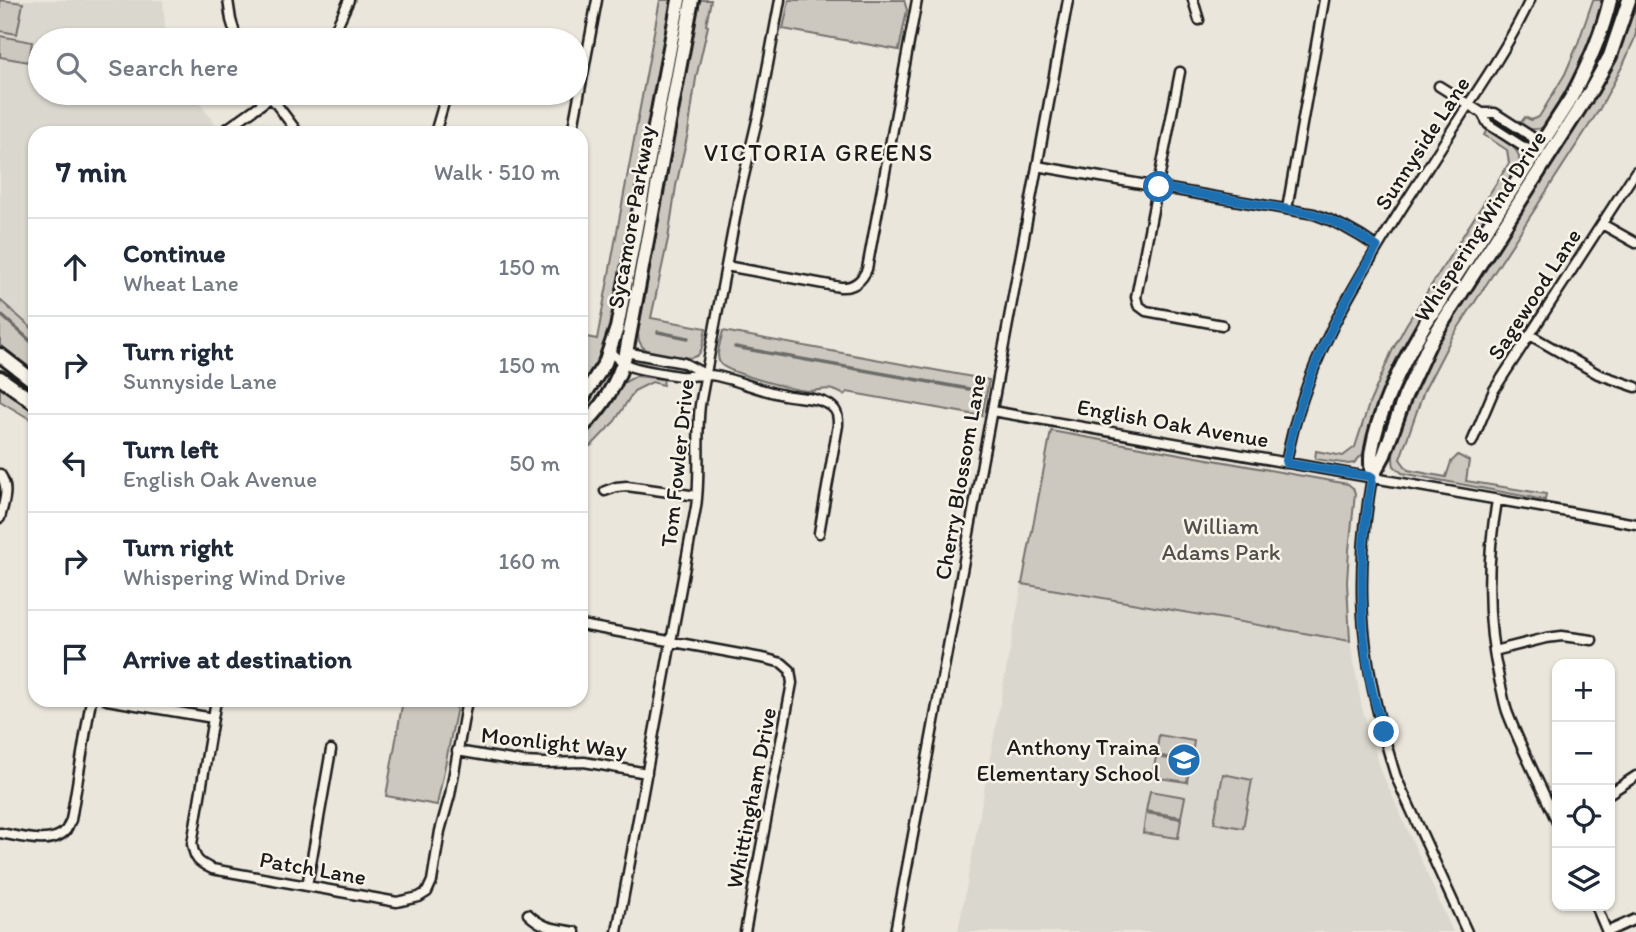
<!DOCTYPE html>
<meta charset="utf-8">
<style>
body{margin:0;font-family:Itim,sans-serif;background:#f6f6f7;color:#1f2937}
.controls{position:absolute;right:21px;bottom:21px;display:grid;overflow:hidden;border-radius:14px;box-shadow:0 2px 5px #0004}
.controls button{width:63px;height:63px;display:grid;place-items:center;padding:0;border:0;border-bottom:2px solid #e0e1e3;background:#fff;color:#1f2937;font:35px sans-serif}
.stop{position:absolute;width:21px;height:21px;margin:-16px;border:5px solid #1f6fb2;border-radius:50%;background:#fff}
.stop.end{background:#1f6fb2;border-color:#fff;box-shadow:0 2px 7px #0008}
.list{margin:0;padding:0;list-style:none}
h2{display:flex;justify-content:space-between;align-items:center;height:91px;margin:0;padding:0 28px;font-size:30px}
h2 small{font-size:23px;font-weight:400;color:#747a83}
.list li{display:grid;grid-template-columns:46px 1fr auto;gap:21px;align-items:center;box-sizing:border-box;height:98px;padding:0 28px;border-top:2px solid #e0e1e3}
.list b{display:block;font-size:26px;white-space:nowrap}
.list p{margin:0;font-size:23px;white-space:nowrap;color:#747a83}
.list em{font-size:23px;font-style:normal;color:#747a83}
.icon{flex:none;width:38px;height:38px;fill:none;stroke:currentColor;stroke-width:2;stroke-linecap:round;stroke-linejoin:round}
.map{position:relative;flex:none;width:1636px;height:932px;overflow:hidden}
.search{position:absolute;background:#fff;box-shadow:0 2px 5px #0004;left:28px;top:28px;width:560px;height:77px;display:flex;align-items:center;gap:18px;box-sizing:border-box;padding:0 24px;border-radius:38px;color:#747a83;font-size:26px}
.panel{position:absolute;background:#fff;box-shadow:0 2px 5px #0004;left:28px;top:126px;width:560px;height:581px;border-radius:21px}
.map>svg:first-child{display:block}
.built{fill:#dad7ce}
.green{fill:#ccc8c0;stroke:#74726e;stroke-width:2}
.lines{fill:none;stroke-linecap:round;stroke-linejoin:round}
.stream{stroke:#6d6c68;stroke-width:3.5}
.street-casing{stroke:#1c1c1c;stroke-width:13}
.secondary-casing{stroke:#1c1c1c;stroke-width:18}
.street{stroke:#f7f3e8;stroke-width:8}
.secondary{stroke:#f7f3e8;stroke-width:12}
.route{stroke:#1f6fb2;stroke-width:9}
.labels{text-anchor:middle;dominant-baseline:central;stroke-width:5;stroke-linejoin:round;paint-order:stroke}
.street-label{font-size:23px;fill:#1c1c1c;stroke:#f7f3e8}
.park-label{font-size:23px;fill:#51504d;stroke:#f7f3e8}
.poi-label{font-size:23px;fill:#1c1c1c;stroke:#f7f3e8;text-anchor:end}
.neighbourhood-label{font-size:24px;letter-spacing:2px;fill:#1c1c1c;stroke:#f7f3e8}
</style>
<div class="map">
<svg width="1636" height="932" viewBox="0 0 1636 932">
<rect width="100%" height="100%" fill="#eae6dc"/>
<filter id="ink" filterUnits="userSpaceOnUse"><feTurbulence type="fractalNoise" baseFrequency=".0143" numOctaves="2"/><feDisplacementMap in="SourceGraphic" scale="14" xChannelSelector="R" yChannelSelector="G"/><feConvolveMatrix kernelMatrix="1 2 1 2 8 2 1 2 1" color-interpolation-filters="sRGB"/></filter>
<g filter="url(#ink)">
<!-- built -->
<path class="built" d="M0,0H163L166,40H40V93H192L216,125L207,133H35V331L0,300Z
M1022,584L1350,641L1362,708L1382,773L1453,932H958Z"/>
<!-- green -->
<path class="green" d="M0,0L23,3L17,34L0,31Z
M660,0H672L612,321L598,361L581,391V336L597,339Z
M699,0H711L706,25L708,26L696,78L688,133L676,186L668,239L651,318L706,328C704,336 704,349 698,355C690,362 652,354 644,348C639,344 638,339 638,333Z
M789,0H904L907,10L899,50L783,29Z
M1593,0H1603C1591,45 1571,87 1545,126C1536,132 1529,129 1520,124L1525,117L1531,120L1539,117L1565,74L1577,46Z
M1614,0H1621L1619,21L1609,51L1562,124L1557,130Z
M1636,1V33L1634,40L1624,63L1599,110L1451,339L1424,391L1400,459L1408,470L1446,477L1451,462L1458,455L1469,461L1466,481L1546,494L1545,500L1402,473L1394,466C1386,438 1433,351 1448,325L1606,80L1625,35Z
M0,36L32,42L29,62L0,57Z
M1487,130C1501,139 1522,146 1519,164L1412,332L1384,391L1363,454L1354,463L1349,464L1315,459L1316,451L1343,456L1355,447L1369,404L1392,351L1406,325L1509,163L1507,150L1484,135Z
M1496,223L1488,243L1437,324L1381,454L1375,456L1383,423L1418,343Z
M0,300L35,331V374L25,368L0,345Z
M723,331L989,380L982,416L847,392L844,395C828,385 823,391 807,391C794,390 724,372 720,363C715,355 721,340 723,331Z
M636,376L664,379L663,385L652,382L634,391L615,421L593,444L581,453V437L601,415L623,383Z
M0,387L35,410V422L0,401Z
M1051,431L1348,484L1353,488L1355,494L1349,550L1347,582L1350,641L1022,584Z
M403,700H417L457,707L437,805L386,796Z
M1159,735L1194,741L1191,761L1156,755Z
M1156,757L1190,762L1187,782L1152,777Z
M1223,774L1252,780L1243,828L1214,823Z
M1150,791L1185,797L1181,817L1146,811Z
M1146,813L1181,819L1178,838L1143,833Z"/>
<g class="lines">
<!-- stream -->
<path class="stream" d="M0,314L35,345
M658,332L688,338
M735,347L969,389
M581,352L583,349"/>
<defs>
<path id="street" d="M228,0L231,20L237,40
M1193,0L1199,20
M328,40L338,24L349,0
M1180,72L1136,297L1138,305L1146,311L1222,325
M1439,86L1482,113L1488,124L1525,148L1540,151
M268,93L298,133
M1482,113H1495L1532,137L1538,149
M221,133L277,93
M435,133L445,99
M572,133L597,0
M1037,166L1314,214C1338,222 1357,233 1377,247
M1287,209L1324,0
M1602,224L1636,243
M726,266L840,287C853,288 862,281 867,269L917,0
M1530,335L1598,374L1636,387
M610,352C615,356 620,362 627,365C638,370 667,374 680,376C693,377 704,373 717,376C740,381 761,391 784,395C799,398 819,397 831,406C838,411 838,418 838,425L819,533
M625,352L684,363L703,373
M992,411L1636,524
M1472,442L1494,390L1636,171
M1286,463C1303,367 1351,289 1402,208C1424,174 1446,139 1468,105C1491,71 1513,37 1530,0
M0,474C10,488 4,502 0,518
M1372,477C1357,564 1358,635 1380,720C1385,740 1390,758 1396,777L1467,932
M605,491L616,487L627,486L697,496
M1497,501C1486,562 1486,622 1500,683C1503,693 1504,704 1508,714C1522,750 1541,787 1557,822
M581,625L767,659L782,663L790,670L792,683L745,932
M1494,651L1546,638L1562,636L1592,640
M107,700L213,718
M216,700L192,844C195,860 198,862 212,869L397,902L419,897L427,892L432,881L440,831L450,795L467,700
M457,751L523,762L545,763L584,762L647,773
M1610,793L1636,776
M0,833C18,836 52,847 66,830C68,827 69,823 71,820L91,700
M307,886L331,750
M1596,906L1607,932
M528,914C544,929 554,928 575,932
M617,932L696,507C701,473 696,439 700,405L739,197L759,112L780,0
M895,932L1068,0
M1607,932L1636,919"/>
<path id="secondary" d="M0,355L35,382
M0,378L35,403
M581,400L605,363L617,328L679,0
M581,428C603,407 618,382 626,353L692,0
M1372,477L1384,455L1405,396L1430,342L1591,90L1610,56L1629,0
M1372,477C1371,468 1370,458 1372,449C1379,408 1404,360 1425,324L1571,98C1588,66 1602,35 1610,0"/>
</defs>
<!-- street casing -->
<use href="#street" class="street-casing"/>
<!-- secondary casing -->
<use href="#secondary" class="secondary-casing"/>
<!-- street -->
<use href="#street" class="street"/>
<!-- secondary -->
<use href="#secondary" class="secondary"/>
</g>
</g>
<g class="lines" filter="url(#ink)">
<!-- route -->
<path class="route" d="M1159,187L1314,214C1338,222 1357,233 1377,247C1336,315 1300,384 1286,463L1372,477C1360,545 1358,612 1370,680C1373,698 1379,715 1384,732"/>
</g>
<!-- icons -->
<defs>
<symbol id="school-disc" viewBox="-11 -11 22 22"><circle r="9.5" fill="#1f6fb2" stroke="#f7f3e8"/><path d="M0-5L7-2L0 1L-7-2ZM-4 1L0 2.5L4 1V4Q0 6-4 4Z" fill="#fff"/></symbol>
</defs>
<g fill-rule="evenodd">
<use href="#school-disc" x="1165" y="741" width="38" height="38"/>
</g>
<g class="labels">
<!-- street labels -->
<g class="street-label">
<text transform="translate(1422 143) rotate(-57)">Sunnyside Lane</text>
<text transform="translate(631 217) rotate(-80)">Sycamore Parkway</text>
<text transform="translate(1480 226) rotate(-57)">Whispering Wind Drive</text>
<text transform="translate(1534 294) rotate(-57)">Sagewood Lane</text>
<text transform="translate(1173 423) rotate(10)">English Oak Avenue</text>
<text transform="translate(677 463) rotate(-84)">Tom Fowler Drive</text>
<text transform="translate(960 477) rotate(-80)">Cherry Blossom Lane</text>
<text transform="translate(554 742) rotate(6)">Moonlight Way</text>
<text transform="translate(751 798) rotate(-79)">Whittingham Drive</text>
<text transform="translate(313 868) rotate(10)">Patch Lane</text>
</g>
<!-- park labels -->
<g class="park-label">
<text x="1221" y="526">William<tspan x="1221" dy="26">Adams Park</tspan></text>
</g>
<!-- poi labels -->
<g class="poi-label">
<text x="1160" y="747">Anthony Traina<tspan x="1160" dy="26">Elementary School</tspan></text>
</g>
<!-- neighbourhood labels -->
<g class="neighbourhood-label">
<text x="819" y="152">VICTORIA GREENS</text>
</g>
</g>
</svg>
<div class="controls">
<button>+</button>
<button>−</button>
<button><svg class="icon" aria-label="locate" viewBox="0 0 24 24"><circle cx="12" cy="12" r="6"/><path d="M12 2v4M12 18v4M2 12h4M18 12h4"/></svg></button>
<button><svg class="icon" aria-label="layers" viewBox="0 0 24 24"><path d="M12 4l9 5-9 5-9-5zM3 14l9 5 9-5"/></svg></button>
</div>
<div class="stop" style="left:1159px;top:187px"></div>
<div class="stop end" style="left:1384px;top:732px"></div>
<div class="search"><svg class="icon" aria-label="search" viewBox="0 0 24 24"><circle cx="10" cy="10" r="6"/><path d="M15 15l6 6"/></svg>Search here</div>
<section class="panel">
<h2>7 min<small>Walk · 510 m</small></h2>
<ul class="list">
<li><svg class="icon" aria-label="ahead" viewBox="0 0 24 24"><path d="M12 20V5M6 11l6-6 6 6"/></svg><div><b>Continue</b><p>Wheat Lane</p></div><em>150 m</em></li>
<li><svg class="icon" aria-label="right" viewBox="0 0 24 24"><path d="M7 20v-9h11M14 6l5 5-5 5"/></svg><div><b>Turn right</b><p>Sunnyside Lane</p></div><em>150 m</em></li>
<li><svg class="icon" aria-label="left" viewBox="0 0 24 24"><path d="M17 20v-9H6M10 6l-5 5 5 5"/></svg><div><b>Turn left</b><p>English Oak Avenue</p></div><em>50 m</em></li>
<li><svg class="icon" aria-label="right" viewBox="0 0 24 24"><path d="M7 20v-9h11M14 6l5 5-5 5"/></svg><div><b>Turn right</b><p>Whispering Wind Drive</p></div><em>160 m</em></li>
<li><svg class="icon" aria-label="arrive" viewBox="0 0 24 24"><path d="M6 21V4h12l-3 4 3 4H6"/></svg><div><b>Arrive at destination</b></div></li>
</ul>
</section>
</div>
